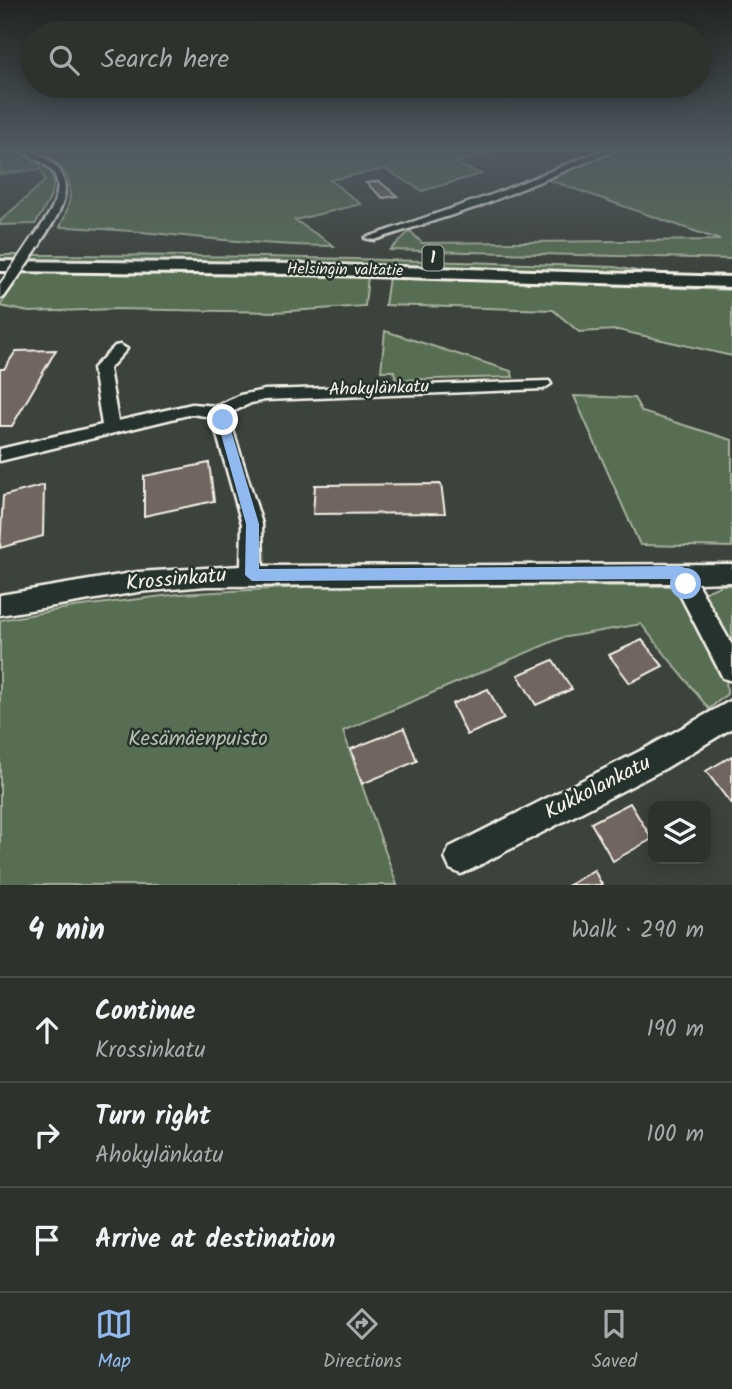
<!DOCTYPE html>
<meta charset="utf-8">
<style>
body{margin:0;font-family:Kalam,sans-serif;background:#393e39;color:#f1f3f6}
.controls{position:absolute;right:21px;bottom:21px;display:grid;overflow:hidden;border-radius:14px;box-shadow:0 4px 18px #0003}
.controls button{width:63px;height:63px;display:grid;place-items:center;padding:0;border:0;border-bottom:2px solid #484d49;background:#2d322d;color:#f1f3f6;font:35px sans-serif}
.stop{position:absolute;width:21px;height:21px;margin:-16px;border:5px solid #90b9f0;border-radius:50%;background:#fff}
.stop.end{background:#90b9f0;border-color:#fff;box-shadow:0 2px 7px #0008}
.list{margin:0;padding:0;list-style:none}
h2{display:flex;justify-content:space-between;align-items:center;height:91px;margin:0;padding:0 28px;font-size:30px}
h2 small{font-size:23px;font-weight:400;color:#a7aaaa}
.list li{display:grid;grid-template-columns:46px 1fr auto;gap:21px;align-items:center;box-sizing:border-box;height:105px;padding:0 28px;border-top:2px solid #484d49}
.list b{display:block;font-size:26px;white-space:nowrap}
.list p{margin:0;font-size:23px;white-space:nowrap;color:#a7aaaa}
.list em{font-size:23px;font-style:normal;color:#a7aaaa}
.icon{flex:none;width:38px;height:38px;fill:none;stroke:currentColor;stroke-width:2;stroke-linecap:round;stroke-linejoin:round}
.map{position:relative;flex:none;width:732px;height:885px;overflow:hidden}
.search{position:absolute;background:#2d322d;box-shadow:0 4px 18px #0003;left:21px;right:21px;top:21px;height:77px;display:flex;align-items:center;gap:18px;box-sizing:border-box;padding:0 24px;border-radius:38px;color:#a7aaaa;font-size:26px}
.sheet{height:406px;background:#2d322d}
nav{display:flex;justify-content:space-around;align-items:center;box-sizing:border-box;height:98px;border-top:2px solid #484d49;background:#2d322d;font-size:19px;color:#a7aaaa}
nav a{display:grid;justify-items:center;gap:4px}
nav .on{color:#90b9f0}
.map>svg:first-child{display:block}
.green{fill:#586e52;stroke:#a6b09d;stroke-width:2}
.building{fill:#71655e;stroke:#f4f1e8;stroke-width:2}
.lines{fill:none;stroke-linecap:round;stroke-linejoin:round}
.minor-casing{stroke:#f4f1e8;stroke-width:5}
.highway-casing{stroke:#f4f1e8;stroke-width:6}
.minor{fill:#26332d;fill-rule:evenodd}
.highway{fill:#26332d;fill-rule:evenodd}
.minor-bridge-casing{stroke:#f4f1e8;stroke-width:15;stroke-linecap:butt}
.minor-bridge{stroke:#26332d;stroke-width:11}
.route{fill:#90b9f0}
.labels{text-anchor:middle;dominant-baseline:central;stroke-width:5;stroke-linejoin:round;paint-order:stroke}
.shield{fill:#26332d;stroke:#b6b8b0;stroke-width:2}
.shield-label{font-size:16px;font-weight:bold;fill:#f4f1e8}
.far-street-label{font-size:16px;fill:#f4f1e8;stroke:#26332d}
.street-label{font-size:18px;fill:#f4f1e8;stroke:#26332d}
.near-street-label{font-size:21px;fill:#f4f1e8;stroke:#26332d}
.near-park-label{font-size:21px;fill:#b6bdac;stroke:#26332d}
</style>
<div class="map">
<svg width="732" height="885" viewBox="0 0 732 885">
<rect width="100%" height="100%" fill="#3c423c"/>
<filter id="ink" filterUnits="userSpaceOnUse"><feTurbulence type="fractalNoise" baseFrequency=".0143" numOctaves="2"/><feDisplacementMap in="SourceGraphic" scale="14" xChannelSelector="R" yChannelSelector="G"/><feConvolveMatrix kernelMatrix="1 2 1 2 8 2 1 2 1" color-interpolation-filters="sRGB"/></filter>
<g filter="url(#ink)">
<!-- green -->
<path class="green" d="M0,149C21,149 36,159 52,171C58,191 45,208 35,224L0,225V221L45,181L41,169L0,174Z
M32,149H503L454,163L481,174L422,191L385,169L330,180L361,204L295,220L334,246C242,246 152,229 60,227C79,188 73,167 32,149Z
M629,149H732V259L390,250L410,231L422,243L720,240L549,180L607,152Z
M0,255C205,254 410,260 615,267L642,272L625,275L253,264L0,262Z
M104,272L368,276L365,306L275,312L115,309L29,312L0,306L22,273Z
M389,277L732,290V356L618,330L579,332L553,310L385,305Z
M385,331L511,371L513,377L396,380L394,371H381Z
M574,396L634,398L642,412L732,440V547L640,545Z
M342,585L670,586L683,599L726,676L727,694L709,709L641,624L561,638L343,731L397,885H0V620L74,607L179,594Z
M722,585H732V646L703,593Z"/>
<!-- building -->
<path class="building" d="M379,181L397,196L383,198L366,183Z
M56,350L12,426H0V369H4L16,351Z
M209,463L214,501L144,516V476Z
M441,484L445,513L313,514L315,485Z
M44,485L43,536L0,548L3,496Z
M642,640L663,666L630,683L609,655Z
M553,660L572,689L536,705L518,675Z
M488,689L504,719L467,735L452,704Z
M404,728L417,761L362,784L351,749Z
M732,756V805L706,771Z
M630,803L652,839L613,861L591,823Z
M594,870L602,885H569Z"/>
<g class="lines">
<defs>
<path id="minor" d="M17,149C28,148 38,152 47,159C82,183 58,216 40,243L36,244L31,241C43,223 70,191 51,170C42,160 28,156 17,149Z
M605,149H618L480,206L374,240L365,238L494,194Z
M12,273L18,277L4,297L0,298V285L8,274Z
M120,345L127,349L109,369L118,421L192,404L217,406L240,395L265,390L549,381L551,384L543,389L265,400L251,403L228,414L262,524L263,566L732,564V582L697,583L732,645V681L723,678L674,583L206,586L138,592L0,615V595L138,572L241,566L242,524L212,417L192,414L0,461V449L102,425L93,368L115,346Z
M732,700V728L666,768L472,869L461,874L450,869L445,858L450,847L646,748Z"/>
<path id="highway" d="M0,261L300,264L732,277V287L300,274L0,271Z"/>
</defs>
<!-- minor casing -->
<use href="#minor" class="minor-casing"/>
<!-- highway casing -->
<use href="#highway" class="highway-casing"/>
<!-- minor -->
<use href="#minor" class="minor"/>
<!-- highway -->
<use href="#highway" class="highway"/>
<defs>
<path id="minor-bridge" d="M12,277L36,241"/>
</defs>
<!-- minor-bridge casing -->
<use href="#minor-bridge" class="minor-bridge-casing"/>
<!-- minor-bridge -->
<use href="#minor-bridge" class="minor-bridge"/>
</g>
</g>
<!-- sky -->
<linearGradient id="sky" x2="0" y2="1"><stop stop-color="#212421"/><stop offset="0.55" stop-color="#505a61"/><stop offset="1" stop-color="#505a61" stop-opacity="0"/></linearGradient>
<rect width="732" height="273" fill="url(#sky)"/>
<!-- route -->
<path class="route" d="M223,417L228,420L259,524V569L680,566L685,568L693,584L686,590L681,588L676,579L252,581L245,575L246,524L217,420Z"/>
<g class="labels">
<!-- shield labels -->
<rect class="shield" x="422.5" y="245.5" width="21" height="25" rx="5"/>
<g class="shield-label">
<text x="433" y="258">1</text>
</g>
<!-- far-street labels -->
<g class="far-street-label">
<text transform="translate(345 270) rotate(1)">Helsingin valtatie</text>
</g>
<!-- street labels -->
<g class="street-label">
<text transform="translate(379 389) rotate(-2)">Ahokylänkatu</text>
</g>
<!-- near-street labels -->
<g class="near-street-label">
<text transform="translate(176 580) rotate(-5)">Krossinkatu</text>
<text transform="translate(598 788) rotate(-27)">Kukkolankatu</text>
</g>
<!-- near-park labels -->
<g class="near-park-label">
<text x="198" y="739">Kesämäenpuisto</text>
</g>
</g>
</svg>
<div class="controls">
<button><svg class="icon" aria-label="layers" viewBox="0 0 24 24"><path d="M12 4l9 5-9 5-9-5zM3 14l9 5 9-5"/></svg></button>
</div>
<div class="stop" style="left:686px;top:584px"></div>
<div class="stop end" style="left:223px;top:420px"></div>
<div class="search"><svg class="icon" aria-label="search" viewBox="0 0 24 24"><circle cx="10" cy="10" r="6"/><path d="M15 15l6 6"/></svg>Search here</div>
</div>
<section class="sheet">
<h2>4 min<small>Walk · 290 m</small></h2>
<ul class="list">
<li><svg class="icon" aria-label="ahead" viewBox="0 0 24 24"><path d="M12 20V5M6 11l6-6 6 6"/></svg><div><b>Continue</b><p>Krossinkatu</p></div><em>190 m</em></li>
<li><svg class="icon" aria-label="right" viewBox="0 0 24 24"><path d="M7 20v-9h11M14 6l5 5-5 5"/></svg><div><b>Turn right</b><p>Ahokylänkatu</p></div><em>100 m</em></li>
<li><svg class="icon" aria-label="arrive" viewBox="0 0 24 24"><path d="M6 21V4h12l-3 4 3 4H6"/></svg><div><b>Arrive at destination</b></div></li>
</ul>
</section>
<nav>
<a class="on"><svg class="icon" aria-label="map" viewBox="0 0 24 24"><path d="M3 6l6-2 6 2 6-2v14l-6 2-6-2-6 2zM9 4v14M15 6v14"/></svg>Map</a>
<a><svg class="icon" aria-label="directions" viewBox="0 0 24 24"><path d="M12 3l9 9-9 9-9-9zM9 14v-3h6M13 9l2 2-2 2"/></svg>Directions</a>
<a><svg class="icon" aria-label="saved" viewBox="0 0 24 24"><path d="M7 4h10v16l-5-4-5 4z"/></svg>Saved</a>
</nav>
